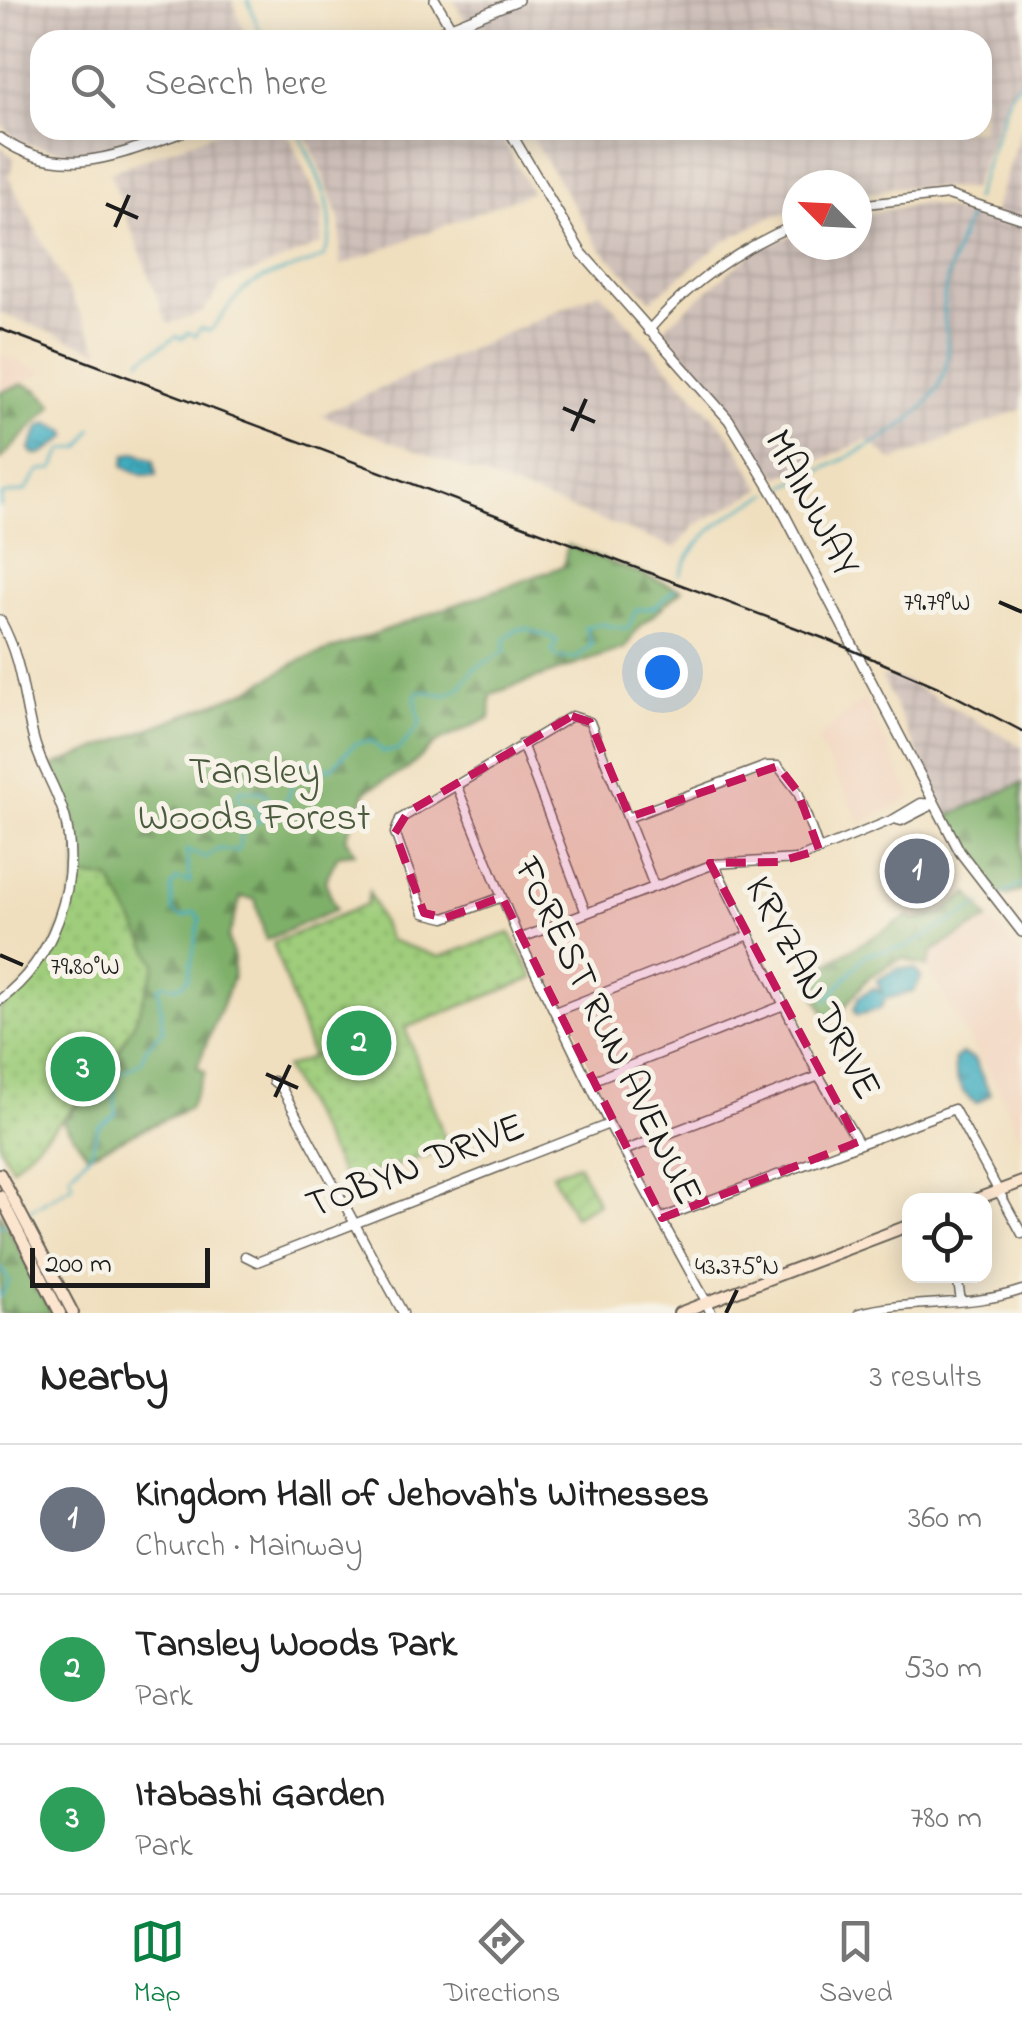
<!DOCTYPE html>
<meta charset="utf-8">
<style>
body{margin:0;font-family:"Indie Flower",sans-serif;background:#f6f6f6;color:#222}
.controls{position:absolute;right:30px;bottom:30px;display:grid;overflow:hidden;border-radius:20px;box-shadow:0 5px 25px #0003}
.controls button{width:90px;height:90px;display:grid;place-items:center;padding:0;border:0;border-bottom:2px solid #e0e0e0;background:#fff;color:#222;font:50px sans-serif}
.compass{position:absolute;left:782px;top:170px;width:90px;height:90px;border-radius:50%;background:#fff;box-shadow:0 5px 25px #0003;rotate:294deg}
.scale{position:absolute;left:30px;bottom:25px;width:180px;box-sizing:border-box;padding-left:10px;border:5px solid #1c1c1c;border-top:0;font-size:28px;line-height:35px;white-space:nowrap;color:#1c1c1c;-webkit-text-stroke:8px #f7f3e8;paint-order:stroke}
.you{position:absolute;left:662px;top:672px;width:35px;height:35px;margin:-25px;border:8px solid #fff;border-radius:50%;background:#1a73e8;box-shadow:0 0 0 15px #1a73e833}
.badge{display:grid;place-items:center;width:65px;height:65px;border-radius:50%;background:#0b8043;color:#fff;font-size:32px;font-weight:700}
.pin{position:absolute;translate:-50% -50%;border:5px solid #fff;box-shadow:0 2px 10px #0006}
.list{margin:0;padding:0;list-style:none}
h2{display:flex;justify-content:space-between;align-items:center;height:130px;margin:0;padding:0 40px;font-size:42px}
h2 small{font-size:32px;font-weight:400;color:#767676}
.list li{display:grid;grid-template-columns:65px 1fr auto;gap:30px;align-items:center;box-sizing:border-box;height:150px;padding:0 40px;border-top:2px solid #e0e0e0}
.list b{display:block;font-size:38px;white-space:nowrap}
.list p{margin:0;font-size:32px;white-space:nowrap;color:#767676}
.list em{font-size:32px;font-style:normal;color:#767676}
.icon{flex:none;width:55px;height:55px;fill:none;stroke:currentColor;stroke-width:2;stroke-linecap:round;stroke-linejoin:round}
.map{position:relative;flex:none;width:1022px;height:1313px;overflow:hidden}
.search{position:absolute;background:#fff;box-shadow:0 5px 25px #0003;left:30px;right:30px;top:30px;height:110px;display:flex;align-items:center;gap:25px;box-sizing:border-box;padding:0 35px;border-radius:30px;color:#767676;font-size:38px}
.sheet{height:580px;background:#fff}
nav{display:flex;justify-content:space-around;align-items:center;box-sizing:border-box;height:140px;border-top:2px solid #e0e0e0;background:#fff;font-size:28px;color:#767676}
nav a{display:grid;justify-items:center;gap:5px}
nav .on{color:#0b8043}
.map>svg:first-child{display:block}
.built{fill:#f2d4be}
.industrial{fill:url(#industrial-grid)}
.forest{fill:url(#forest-firs);stroke:#4e6644;stroke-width:2.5}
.park{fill:url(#park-dots);stroke:#5e744c;stroke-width:2.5}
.garden{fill:url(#garden-furrows);stroke:#5e744c;stroke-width:2.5}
.water{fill:url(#water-ripples);stroke:#2e646e;stroke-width:2.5}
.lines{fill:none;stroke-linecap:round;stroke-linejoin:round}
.stream{stroke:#41adc0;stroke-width:2.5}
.minor-casing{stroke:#666055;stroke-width:11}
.tertiary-casing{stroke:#666055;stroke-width:12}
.secondary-casing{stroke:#666055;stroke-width:14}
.minor{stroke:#fff;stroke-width:8}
.tertiary{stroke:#fff;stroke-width:9}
.secondary{stroke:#fbe5cf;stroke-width:10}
.rail{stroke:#1c1c1c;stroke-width:2.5}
.marked{fill:#c2185b;fill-opacity:0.2;stroke:#c2185b;stroke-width:8;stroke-dasharray:20 12;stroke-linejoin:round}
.ticks{fill:none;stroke:#1c1c1c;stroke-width:4}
.labels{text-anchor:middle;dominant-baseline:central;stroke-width:10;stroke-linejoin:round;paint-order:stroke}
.street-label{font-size:40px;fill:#1c1c1c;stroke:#f7f3e8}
.park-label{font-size:40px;fill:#4a5a3d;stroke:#f7f3e8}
.ticks-label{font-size:25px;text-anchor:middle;fill:#1c1c1c;stroke:#f7f3e8;stroke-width:10;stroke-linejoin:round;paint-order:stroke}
</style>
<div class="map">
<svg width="1022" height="1313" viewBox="0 0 1022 1313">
<defs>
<pattern id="industrial-grid" width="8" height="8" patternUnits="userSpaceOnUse" patternTransform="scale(2.5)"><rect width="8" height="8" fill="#cfc0ba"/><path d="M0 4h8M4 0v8" fill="none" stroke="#b1a49f"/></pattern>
<pattern id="forest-firs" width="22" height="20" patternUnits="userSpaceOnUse" patternTransform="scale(2.5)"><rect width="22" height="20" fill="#7fb06b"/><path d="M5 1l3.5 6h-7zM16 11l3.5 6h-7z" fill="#678e57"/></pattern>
<pattern id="park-dots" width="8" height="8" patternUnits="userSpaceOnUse" patternTransform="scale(2.5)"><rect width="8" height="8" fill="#9fcd7b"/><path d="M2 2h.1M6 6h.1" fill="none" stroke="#88af6a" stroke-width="1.8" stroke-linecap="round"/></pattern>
<pattern id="garden-furrows" width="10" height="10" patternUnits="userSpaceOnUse" patternTransform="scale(2.5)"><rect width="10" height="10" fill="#9fcd7b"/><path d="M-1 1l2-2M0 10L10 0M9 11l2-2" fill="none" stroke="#88af6a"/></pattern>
<pattern id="water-ripples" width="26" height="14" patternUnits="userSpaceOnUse" patternTransform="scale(2.5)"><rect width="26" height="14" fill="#41adc0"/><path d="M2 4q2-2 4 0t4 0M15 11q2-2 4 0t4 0" fill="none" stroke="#368c9b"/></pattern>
</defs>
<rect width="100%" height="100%" fill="#f7f3e8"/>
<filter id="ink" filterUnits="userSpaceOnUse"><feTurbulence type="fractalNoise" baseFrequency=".01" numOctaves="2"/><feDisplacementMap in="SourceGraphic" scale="20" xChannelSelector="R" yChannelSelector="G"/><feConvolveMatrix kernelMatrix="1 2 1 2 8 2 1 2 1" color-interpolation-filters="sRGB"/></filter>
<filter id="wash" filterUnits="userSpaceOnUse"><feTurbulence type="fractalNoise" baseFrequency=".0048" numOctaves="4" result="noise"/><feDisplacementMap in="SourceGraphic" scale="40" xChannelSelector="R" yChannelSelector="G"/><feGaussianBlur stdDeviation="2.25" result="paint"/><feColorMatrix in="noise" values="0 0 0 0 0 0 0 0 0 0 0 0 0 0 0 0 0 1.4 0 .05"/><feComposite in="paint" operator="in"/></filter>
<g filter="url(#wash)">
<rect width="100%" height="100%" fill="#f0dfbe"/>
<!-- built -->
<path class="built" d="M0,355L45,372L0,392Z
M864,698L912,798L861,823L817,740Z
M988,919L1022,956V1141L1002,1095L927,967L933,951Z"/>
<!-- industrial -->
<path class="industrial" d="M0,0H232L247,40H40V130H155L95,153L69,152L18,142L0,123Z
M454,0H1022V77L1007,99L972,189L896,187L857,195V185H797V210L768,218L723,242L651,300L600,248L527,130H982V40H476Z
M1022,125V409L893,461L868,440L778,478L664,328L756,249L797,234V245H857V216L924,203L991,221Z
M222,130H286L323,211L321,244L222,285L202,313L167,324L110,172Z
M305,130H498L531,192L340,266L341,222Z
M0,146L15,159L8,177L100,351L0,313Z
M600,292L729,434L762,489L695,525L676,548L320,415Z
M881,676L905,681L1022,746V783L948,816Z"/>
<!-- forest -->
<path class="forest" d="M23,384L38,390L53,405L0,460V392Z
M567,545L682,590L637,629L625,648L491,694L490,718L437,742L408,769L367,790L346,837L355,853L338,855L325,881L336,909L266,940L255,899L241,897L228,939L234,959L233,977L197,1067L205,1072L189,1108L88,1155L63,1122C110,1072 132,1028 156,964L110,879L77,876V828L53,766L249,690L299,661L564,566Z
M1022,783V891L1005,896L996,892L948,816Z
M969,893L988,919L933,951L927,967L903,958L869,977L840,1013L827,1018L814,993L817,969L909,916L913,920L939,915Z
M0,1212L52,1313H0Z"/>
<!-- park -->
<path class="park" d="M77,876L110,879L156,964L136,1019L103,1079L12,1168L0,1146V1008C46,973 64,931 77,876Z
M369,892L389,940L439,957L510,933L534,978L405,1028L448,1148L346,1182L285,1068L312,1057L273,943L367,904Z"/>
<!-- garden -->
<path class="garden" d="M85,1054L99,1066L79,1086L69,1068Z
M578,1164L598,1203L574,1216L552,1174Z"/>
<!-- water -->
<path class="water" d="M49,423L66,431L67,437L42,454H34L30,449L40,426Z
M136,452L154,460L156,475H142L123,466L126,455Z
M899,968L916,969L921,978L913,992L885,999L880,1009L857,1015L854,1009L860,996L874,988L882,993L877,980Z
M962,1054L974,1059L990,1094L977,1103C962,1097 952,1074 955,1059Z"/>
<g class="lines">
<!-- stream -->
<path class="stream" d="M248,0L263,40
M974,199L1011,91L1022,79
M140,360L177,336L182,339L189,332L196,336L200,328L210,331C221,319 234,297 246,288C268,272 299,269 323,257C345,216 313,169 298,130
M776,491C826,466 927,431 944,373C952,350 943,328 944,304C944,273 963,236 971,207
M0,507L2,495L25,491L40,470L53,469L63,450L81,447L92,429
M680,574C696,533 731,513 769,494
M1002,895L1022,884
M826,1001L866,954L907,947L983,903
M29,1211L73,1185L70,1174L91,1153L98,1127L116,1114L113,1077L141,1062L146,1048L163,1030L158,988L164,984L178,987L188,979L200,918L195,912L182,917L173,912L171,888L177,879L190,882L186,850L205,858L218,849L238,851L243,828L261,820L256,808L238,800L239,790L263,792L274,806L281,805L289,796L295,770L308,762L330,769L356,743L372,741L383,752L398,750L420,725L415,696L420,691L447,695L461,687L473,670L505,651V639L515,630L527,628C537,635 548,634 557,641L552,651L558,658H577L592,645L585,627L599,624L628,629L636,610L655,607L675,589
M0,1226L5,1223
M0,1267L9,1281L0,1297"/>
</g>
</g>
<g filter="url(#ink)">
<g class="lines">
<defs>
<path id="minor" d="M857,205L948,195L1022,219
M648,331C689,284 739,248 797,224
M522,744L586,913
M456,784L519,939L609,1124L707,1303
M630,817L766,766H778L798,792L819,850
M894,819L901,821L934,804
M714,864L819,1076L858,1142
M502,897L445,918L424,913L395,833L400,819L572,716L590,722L654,886
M519,939L714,864L797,859L894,819L921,803L934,804
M557,1011L747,936
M273,1081L281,1087L403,1313
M591,1081L784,1005
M626,1150L819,1076
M662,1218L954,1109L1022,1234
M245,1256L257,1262L609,1124
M957,1276L961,1301
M859,1313C912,1299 970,1308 1022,1290"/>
<path id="tertiary" d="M435,0L458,40
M419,40L518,0
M509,130L581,252L729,420L776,498L960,852L1022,932
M0,138C63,183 123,153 188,130
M0,620C24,664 22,699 35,744C43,771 60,794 66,822C80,887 53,960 0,1000
M707,1303L711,1313"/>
<path id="secondary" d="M0,1174L73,1313
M0,1196L60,1313
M974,1200L1022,1182
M679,1313L910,1225"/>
</defs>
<!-- minor casing -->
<use href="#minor" class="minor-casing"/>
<!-- tertiary casing -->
<use href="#tertiary" class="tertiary-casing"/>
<!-- secondary casing -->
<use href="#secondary" class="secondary-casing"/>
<!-- minor -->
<use href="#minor" class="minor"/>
<!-- tertiary -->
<use href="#tertiary" class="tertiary"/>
<!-- secondary -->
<use href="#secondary" class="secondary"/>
<!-- rail -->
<path class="rail" d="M0,329L831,641L938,687L1022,731"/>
</g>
</g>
<!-- marked area -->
<path class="marked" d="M572,716L590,722L630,817L778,766L798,792L819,850L778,862L710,863L858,1142L662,1218L502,897L445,918L424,913L395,833L408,812Z"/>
<!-- ticks -->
<path class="ticks" d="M106,204L138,218M115,227L129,195M563,408L595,422M572,431L586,399M999,602L1022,612M0,955L23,965M266,1074L298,1088M275,1097L290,1065M726,1313L737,1290"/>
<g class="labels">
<!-- street labels -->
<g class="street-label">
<text transform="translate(810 504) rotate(62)">MAINWAY</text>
<text transform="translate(811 989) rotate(62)">KRYZAN DRIVE</text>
<text transform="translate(606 1032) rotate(64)">FOREST RUN AVENUE</text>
<text transform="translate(416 1168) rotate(-21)">TOBYN DRIVE</text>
</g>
<!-- park labels -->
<g class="park-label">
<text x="254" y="773">Tansley<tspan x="254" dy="46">Woods Forest</tspan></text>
</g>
</g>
<g class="ticks-label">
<text x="937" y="610">79.79°W</text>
<text x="85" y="974">79.80°W</text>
<text x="737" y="1274">43.375°N</text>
</g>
</svg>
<div class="controls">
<button><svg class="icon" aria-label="locate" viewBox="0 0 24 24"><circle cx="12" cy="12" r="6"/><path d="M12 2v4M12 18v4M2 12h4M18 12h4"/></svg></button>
</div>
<svg class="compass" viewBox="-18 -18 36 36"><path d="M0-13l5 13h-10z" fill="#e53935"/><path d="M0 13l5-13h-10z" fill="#767676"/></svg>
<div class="scale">200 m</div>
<div class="you"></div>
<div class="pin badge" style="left:917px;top:871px;background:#6b7280">1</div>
<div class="pin badge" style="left:359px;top:1043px;background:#2e9e5b">2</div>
<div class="pin badge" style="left:83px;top:1069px;background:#2e9e5b">3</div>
<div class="search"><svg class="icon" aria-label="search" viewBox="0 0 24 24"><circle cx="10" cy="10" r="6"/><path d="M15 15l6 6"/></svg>Search here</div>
</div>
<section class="sheet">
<h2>Nearby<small>3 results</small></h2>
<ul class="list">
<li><span class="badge" style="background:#6b7280">1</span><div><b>Kingdom Hall of Jehovah's Witnesses</b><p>Church · Mainway</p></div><em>360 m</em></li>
<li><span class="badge" style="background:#2e9e5b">2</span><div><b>Tansley Woods Park</b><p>Park</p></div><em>530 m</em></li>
<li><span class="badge" style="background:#2e9e5b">3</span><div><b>Itabashi Garden</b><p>Park</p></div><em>780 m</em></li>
</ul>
</section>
<nav>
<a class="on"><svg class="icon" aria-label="map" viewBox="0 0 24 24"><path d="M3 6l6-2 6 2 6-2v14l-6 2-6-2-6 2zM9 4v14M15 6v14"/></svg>Map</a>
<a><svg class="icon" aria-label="directions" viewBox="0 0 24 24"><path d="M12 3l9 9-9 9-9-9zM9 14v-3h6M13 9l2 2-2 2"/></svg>Directions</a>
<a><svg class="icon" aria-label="saved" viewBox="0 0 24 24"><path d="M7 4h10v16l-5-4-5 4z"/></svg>Saved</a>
</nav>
